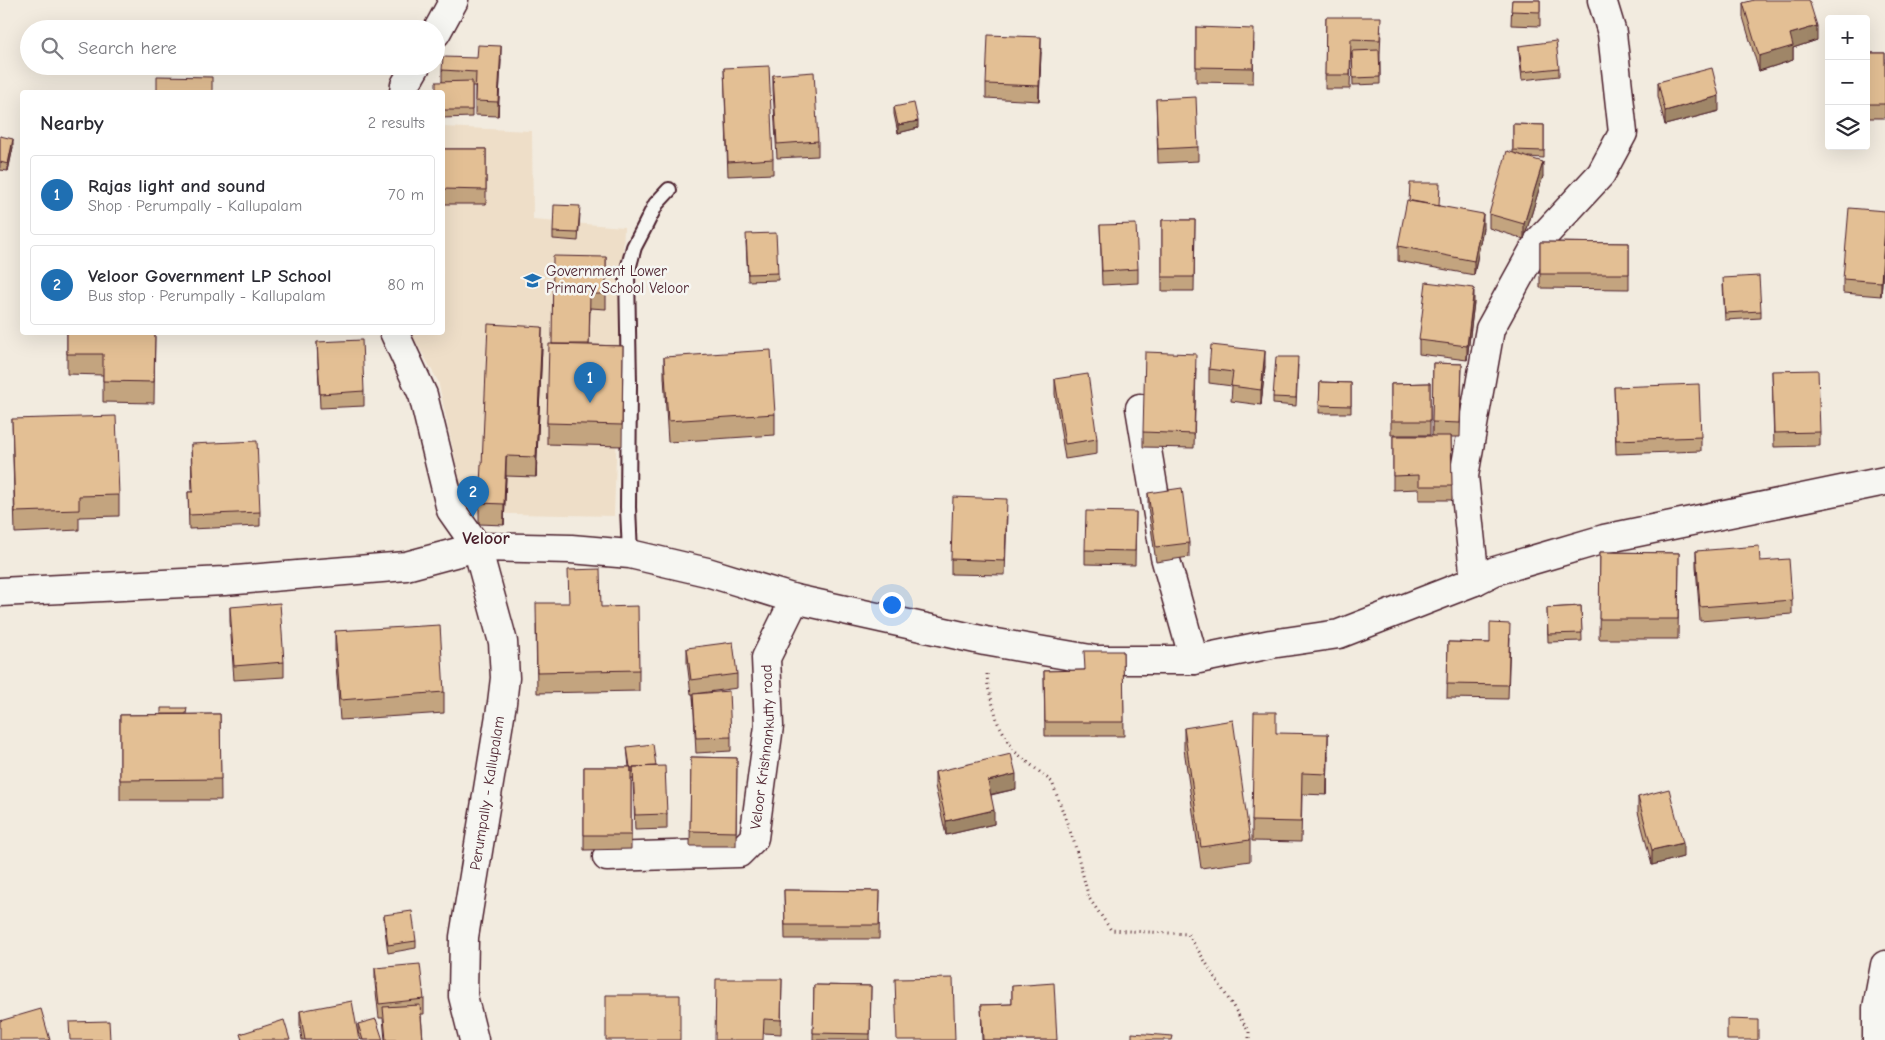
<!DOCTYPE html>
<meta charset="utf-8">
<style>
body{margin:0;font-family:"Comic Neue",sans-serif;background:#f7f7f7;color:#2b2b33}
.controls{position:absolute;right:15px;top:15px;display:grid;overflow:hidden;border-radius:5px;box-shadow:0 5px 20px #0002}
.controls button{width:45px;height:45px;display:grid;place-items:center;padding:0;border:0;border-bottom:1px solid #e1e1e2;background:#fff;color:#2b2b33;font:25px sans-serif}
.you{position:absolute;left:891px;top:604px;width:18px;height:18px;margin:-12px;border:4px solid #fff;border-radius:50%;background:#1a73e8;box-shadow:0 0 0 8px #1a73e833}
.badge{display:grid;place-items:center;width:32px;height:32px;border-radius:50%;background:#1f6fb2;color:#fff;font-size:16px;font-weight:700}
.pin{position:absolute;translate:-50% -41px;filter:drop-shadow(0 1px 2px #0008)}
.pin::after{content:'';position:absolute;top:26px;width:18px;height:15px;background:inherit;clip-path:polygon(0 0,100% 0,50% 100%)}
.list{margin:0;padding:0;list-style:none}
h2{display:flex;justify-content:space-between;align-items:center;height:65px;margin:0;padding:0 20px;font-size:21px}
h2 small{font-size:16px;font-weight:400;color:#7c7c81}
.list li{display:grid;grid-template-columns:32px 1fr auto;gap:15px;align-items:center;box-sizing:border-box;height:80px;margin:0 10px 10px;padding:0 10px;border:1px solid #e1e1e2;border-radius:5px}
.list b{display:block;font-size:19px;white-space:nowrap}
.list p{margin:0;font-size:16px;white-space:nowrap;color:#7c7c81}
.list em{font-size:16px;font-style:normal;color:#7c7c81}
.icon{flex:none;width:28px;height:28px;fill:none;stroke:currentColor;stroke-width:2;stroke-linecap:round;stroke-linejoin:round}
.map{position:relative;flex:none;width:1885px;height:1040px;overflow:hidden}
.search{position:absolute;background:#fff;box-shadow:0 5px 20px #0002;left:20px;top:20px;width:425px;height:55px;display:flex;align-items:center;gap:12px;box-sizing:border-box;padding:0 18px;border-radius:28px;color:#7c7c81;font-size:19px}
.panel{position:absolute;background:#fff;box-shadow:0 5px 20px #0002;left:20px;top:90px;width:425px;height:245px;border-radius:5px}
.map>svg:first-child{display:block}
.built{fill:#eedec8}
.lines{fill:none;stroke-linecap:round;stroke-linejoin:round}
.lane-casing{stroke:#4a1f2b;stroke-width:18}
.street-casing{stroke:#4a1f2b;stroke-width:31}
.secondary-casing{stroke:#4a1f2b;stroke-width:31}
.path{stroke:#4a1f2b;stroke-width:3;stroke-dasharray:1 4;stroke-linecap:butt}
.lane{stroke:#f6f6f2;stroke-width:14}
.street{stroke:#f6f6f2;stroke-width:28}
.secondary{stroke:#f6f6f2;stroke-width:28}
.wall{fill:#c3a47f;stroke:#4a1f2b}
.shaded-wall{fill:#9f8668;stroke:#4a1f2b}
.building{fill:#e3bf94;stroke:#4a1f2b}
.labels{text-anchor:middle;dominant-baseline:central;stroke-width:5;stroke-linejoin:round;paint-order:stroke}
.poi-label{font-size:15px;fill:#4a1f2b;stroke:#f6f6f2;text-anchor:start}
.street-label{font-size:15px;fill:#4a1f2b;stroke:#f6f6f2}
.quarter-label{font-size:18px;font-weight:bold;fill:#4a1f2b;stroke:#f6f6f2}
</style>
<div class="map">
<svg width="1885" height="1040" viewBox="0 0 1885 1040">
<rect width="100%" height="100%" fill="#f2ebdf"/>
<filter id="ink" filterUnits="userSpaceOnUse"><feTurbulence type="fractalNoise" baseFrequency=".02" numOctaves="2"/><feDisplacementMap in="SourceGraphic" scale="10" xChannelSelector="R" yChannelSelector="G"/><feConvolveMatrix kernelMatrix="1 2 1 2 8 2 1 2 1" color-interpolation-filters="sRGB"/></filter>
<g filter="url(#ink)">
<!-- built -->
<path class="built" d="M443,127L532,131L533,220L624,227L614,516L467,513L438,381L411,333L442,332Z"/>
<g class="lines">
<defs>
<path id="lane" d="M630,554L628,507L629,384L627,273L634,247L644,228L656,204L669,190"/>
<g id="street">
<path d="M436,33L454,0"/>
<path d="M404,92L405,85L416,66"/>
<path d="M394,332L423,395L451,510L477,547L503,642L505,678L502,703L464,937L463,996L474,1040"/>
<path d="M1140,408L1165,557L1194,660"/>
<path d="M1475,581L1464,476L1490,329L1538,242L1601,174L1623,133L1612,33L1602,0"/>
<path id="s1" d="M607,857L739,853L754,838L769,726L766,658L795,599"/>
</g>
<path id="secondary" d="M0,592L224,581L406,566L477,547L571,549L630,554L707,572L795,599L985,641L1096,660H1194L1271,644L1339,634L1475,581L1495,571L1604,539L1885,481
M1877,1040V1008L1885,965"/>
</defs>
<!-- lane casing -->
<use href="#lane" class="lane-casing"/>
<!-- street casing -->
<use href="#street" class="street-casing"/>
<!-- secondary casing -->
<use href="#secondary" class="secondary-casing"/>
<!-- path -->
<path class="path" d="M987,674L988,687L998,723L1014,751L1052,782L1074,842L1089,898L1111,930L1188,934L1249,1032V1040"/>
<!-- lane -->
<use href="#lane" class="lane"/>
<!-- street -->
<use href="#street" class="street"/>
<!-- secondary -->
<use href="#secondary" class="secondary"/>
</g>
<!-- wall -->
<path class="wall" d="M1512,0H1540V26L1511,25Z
M1743,3L1817,40L1793,48V60L1759,71L1743,17Z
M1326,17L1381,31L1380,54V84L1353,85L1352,54H1351L1350,89H1325Z
M1196,27L1254,43L1253,83L1196,82Z
M1519,46L1559,68V76L1522,80L1519,53Z
M1041,52L1039,101L986,98V84Z
M1866,53H1885V118H1866Z
M501,60L498,116L475,115V86H472V117L442,118V70Z
M724,68L773,159V174L728,176Z
M773,75L818,141V156L777,158L773,89Z
M1658,82L1719,111L1665,125L1658,96Z
M1156,99L1198,147V161L1158,163Z
M894,107L918,128L898,133L894,114Z
M1513,124L1544,125V158L1528,157L1543,176L1524,239L1489,228V214L1513,153Z
M0,136L13,147L8,171L0,170Z
M443,149H486V204H443Z
M1439,206L1483,228L1474,275L1398,261V246Z
M1885,211V242L1881,296L1843,293V279Z
M580,214L578,241L553,239V232Z
M1162,220H1195L1194,291H1162Z
M1100,225L1138,269V283L1102,285Z
M746,242L778,273V280L748,281Z
M1540,242L1629,243V289L1540,288Z
M606,257V309L590,308L589,345L623,346L622,446L547,444V423L552,344Z
M1723,285L1761,311V318L1725,320Z
M1474,302L1467,360L1419,354V340Z
M67,332H155L154,403L103,402V375L67,374Z
M317,342L364,391V406L320,408Z
M542,347L536,477L506,476L504,525L479,524V503L482,465Z
M664,357L775,414V435L668,442L664,377Z
M1433,363L1462,364L1460,437H1451L1452,500H1419V489L1393,490V436H1432Z
M1298,365L1296,406L1273,404V397Z
M1265,366L1261,405L1231,401L1232,386L1209,383V369Z
M1196,368L1194,448L1143,447V432Z
M1772,371L1820,432V446L1774,447Z
M1055,379L1097,439V454L1065,459L1055,394Z
M1320,382L1351,383V413H1319Z
M1430,383V435H1391V384Z
M1614,387L1701,437V451L1616,454Z
M12,419L119,495V516L79,517V530L15,533Z
M191,444L260,512V526L189,529L188,492H192Z
M1148,493L1189,543V557L1156,562L1148,507Z
M1136,512L1135,565L1085,564V550Z
M1007,514L1005,575L951,574V559Z
M1696,551L1760,561L1792,600V614L1700,621L1696,566Z
M1600,552L1679,553L1678,639H1599Z
M1581,606L1582,641L1548,642L1547,608Z
M230,607L284,662V677L234,680L230,621Z
M601,607L639,670V691L537,693L536,624Z
M335,631L444,692V713L340,720L335,651Z
M1510,638L1508,699L1447,698L1448,642L1490,643Z
M687,648L737,674V688L694,694L731,737V751L696,753L693,694H691L687,662Z
M1123,651L1124,736H1045L1044,671L1084,670Z
M220,714L221,800H120V715Z
M1184,728L1250,840V861L1201,868L1184,749Z
M1276,733L1328,755L1327,795L1302,794L1301,842L1252,841V821Z
M627,747L656,766L667,814V829L635,830L633,779H631V849L584,850V767H629Z
M691,757L737,758L736,846H690Z
M935,772L1016,789L991,795L994,824L946,835L935,786Z
M1638,797L1683,857L1652,865L1638,812Z
M784,890L880,891L879,939H785Z
M384,915L416,941V948L388,953L384,922Z
M375,968L424,999V1014H421L423,1040H385L383,1018H379L375,983Z
M782,979L781,1034L764,1033L715,1040Z
M814,985L871,986L870,1040H813Z
M1012,986L1057,1040H982L981,1005L1012,1004Z
M300,1011L359,1040H302L300,1025Z
M358,1024L383,1040H361L358,1032Z"/>
<!-- shaded-wall -->
<path class="shaded-wall" d="M1817,26V40L1793,48V60L1759,71V56L1790,34Z
M1041,37V52L1039,101V86Z
M501,46V60L498,116V102Z
M1719,96V111L1665,125V111Z
M918,121V128L898,133V125Z
M13,139V147L8,171V164Z
M1543,162V176L1524,239V224Z
M1483,214V228L1474,275V261Z
M1885,227V242L1881,296V282Z
M1474,288V302L1467,360V346Z
M542,327V347L536,477V457Z
M1265,351V366L1261,405V390Z
M506,456V476L504,525V504Z
M1328,734V755L1327,795V774Z
M1016,774V789L988,795V781Z
M994,810V824L946,835V821Z
M1683,843V857L1652,865V850Z"/>
<!-- building -->
<path class="building" d="M1512,0H1540V12L1511,11Z
M1754,0H1809L1817,26L1790,34L1793,46L1759,56L1743,3Z
M1326,17H1381L1380,40L1351,39L1350,75H1325Z
M1196,27L1254,29L1253,68L1196,67Z
M988,35L1041,37L1039,86L986,84Z
M1556,41L1559,68L1522,72L1519,46Z
M478,45L501,46L498,102L475,101L476,72L442,70L443,57L477,58Z
M1379,50L1380,77L1353,78L1352,51Z
M1866,53H1885V104H1866Z
M769,66L773,159L728,162L724,68Z
M1712,68L1719,96L1665,111L1658,82Z
M814,72L818,141L777,144L773,75Z
M157,76L212,77V92H157Z
M472,81V110H442V92H436V82Z
M1196,97L1198,147L1158,149L1156,99Z
M914,103L918,121L898,125L894,107Z
M1513,124L1544,125V151L1513,150Z
M0,136L13,139L8,164L0,162Z
M443,149H486V190L443,189Z
M1507,151L1543,162L1524,224L1489,214Z
M1410,183H1440L1439,206L1409,201Z
M1407,200L1483,214L1474,261L1398,246Z
M554,205L580,206L578,233L553,232Z
M1849,208L1885,211V227L1881,282L1843,279Z
M1162,220H1195L1194,277H1162Z
M1136,224L1138,269L1102,271L1100,225Z
M776,233L778,273L748,274L746,234Z
M1540,242L1629,243V274H1540Z
M553,256L606,257V294H590L589,344H552Z
M1759,276L1761,311L1725,313L1723,278Z
M1426,282L1474,288L1467,346L1419,340Z
M488,324L542,327L536,457L506,456L504,504L479,503L481,465H482Z
M67,332H155L154,382L103,381V354H67Z
M362,340L364,391L320,394L317,342Z
M549,344L623,346L622,425L547,423Z
M1211,345L1265,351L1261,390L1231,386L1233,372L1209,369Z
M771,350L775,414L668,421L664,357Z
M1145,352L1196,354L1194,434L1143,432Z
M1276,357H1298L1296,398L1273,397Z
M1433,363L1462,364L1460,423L1432,422Z
M1818,370L1820,432L1774,433L1772,371Z
M1088,374L1097,439L1065,444L1055,379Z
M1320,382L1351,383V406L1319,405Z
M1430,383V421H1391V384Z
M1699,384L1701,437L1616,440L1614,387Z
M116,416L119,495L79,496V510L15,512L12,419Z
M1393,436H1451L1452,486H1419V475L1393,476Z
M257,441L260,512L189,515L188,492H193L191,444Z
M1182,488L1189,543L1156,547L1148,493Z
M953,497L1007,499L1005,561L951,559Z
M1086,511L1136,512L1135,551L1085,550Z
M1759,546L1760,561L1789,559L1792,600L1700,607L1696,551Z
M1600,552L1679,553L1678,619H1599Z
M600,569L601,607L638,606L639,670L537,672L536,603H569L568,570Z
M280,603L284,662L234,666L230,607Z
M1581,606L1582,633L1548,634L1547,608Z
M1490,623L1510,624L1508,685L1447,684L1448,642L1490,643Z
M440,625L444,692L340,700L335,631Z
M733,642L737,674L691,680L687,648Z
M1084,651H1123L1124,722H1045L1044,671L1085,670Z
M729,691L731,737L696,738L693,694Z
M161,708H187L186,714H161Z
M1254,712H1276V733L1328,734L1327,774L1302,773L1301,822L1252,821Z
M220,714L221,779L120,780V715Z
M1233,720L1250,840L1201,847L1184,728Z
M653,744L656,766L633,767V772H631V767H630L627,747Z
M1011,754L1016,774L988,781L994,810L946,821L935,772Z
M691,757L737,758L736,832L690,831Z
M665,766L667,814L635,815L633,767Z
M584,767H631V835H584Z
M1669,789L1683,843L1652,850L1638,797Z
M784,890L880,891L879,925H785Z
M412,911L416,941L388,945L384,915Z
M420,964L424,999L379,1004L375,968Z
M953,978L955,1040H897L895,979Z
M716,979H782L781,1020L764,1019L763,1040H715Z
M1054,983L1057,1040H983L981,1005L1012,1004V986Z
M814,985L871,986L870,1034L813,1033Z
M606,995H680V1040H606Z
M352,1001L359,1040H305L300,1011Z
M420,1005L423,1040H386L383,1007Z
M41,1009L50,1040H0V1021Z
M376,1019L383,1040H363L358,1024Z
M1727,1019L1758,1020V1040H1727Z
M284,1020L290,1040H242L240,1034Z
M109,1021L110,1040H70L69,1022Z
M1132,1033L1173,1036L1172,1040H1132Z"/>
</g>
<!-- icons -->
<defs>
<symbol id="school-bare" viewBox="-9 -9 18 18"><path d="M0-5L7-2L0 1L-7-2ZM-4 1L0 2.5L4 1V4Q0 6-4 4Z" fill="#1f6fb2" stroke="#f6f6f2" stroke-width="2.5" paint-order="stroke"/></symbol>
</defs>
<g fill-rule="evenodd">
<use href="#school-bare" x="520" y="268" width="25" height="25"/>
</g>
<g class="labels">
<!-- poi labels -->
<g class="poi-label">
<text x="546" y="271">Government Lower<tspan x="546" dy="17">Primary School Veloor</tspan></text>
</g>
<!-- street labels -->
<g class="street-label">
<text stroke="none"><textPath href="#s1" startOffset="245">Veloor Krishnankutty road</textPath></text>
<text transform="translate(487 793) rotate(-81)">Perumpally - Kallupalam</text>
</g>
<!-- quarter labels -->
<g class="quarter-label">
<text x="486" y="538">Veloor</text>
</g>
</g>
</svg>
<div class="controls">
<button>+</button>
<button>−</button>
<button><svg class="icon" aria-label="layers" viewBox="0 0 24 24"><path d="M12 4l9 5-9 5-9-5zM3 14l9 5 9-5"/></svg></button>
</div>
<div class="you"></div>
<div class="pin badge" style="left:590px;top:403px">1</div>
<div class="pin badge" style="left:473px;top:517px">2</div>
<div class="search"><svg class="icon" aria-label="search" viewBox="0 0 24 24"><circle cx="10" cy="10" r="6"/><path d="M15 15l6 6"/></svg>Search here</div>
<section class="panel">
<h2>Nearby<small>2 results</small></h2>
<ul class="list">
<li><span class="badge">1</span><div><b>Rajas light and sound</b><p>Shop · Perumpally - Kallupalam</p></div><em>70 m</em></li>
<li><span class="badge">2</span><div><b>Veloor Government LP School</b><p>Bus stop · Perumpally - Kallupalam</p></div><em>80 m</em></li>
</ul>
</section>
</div>
